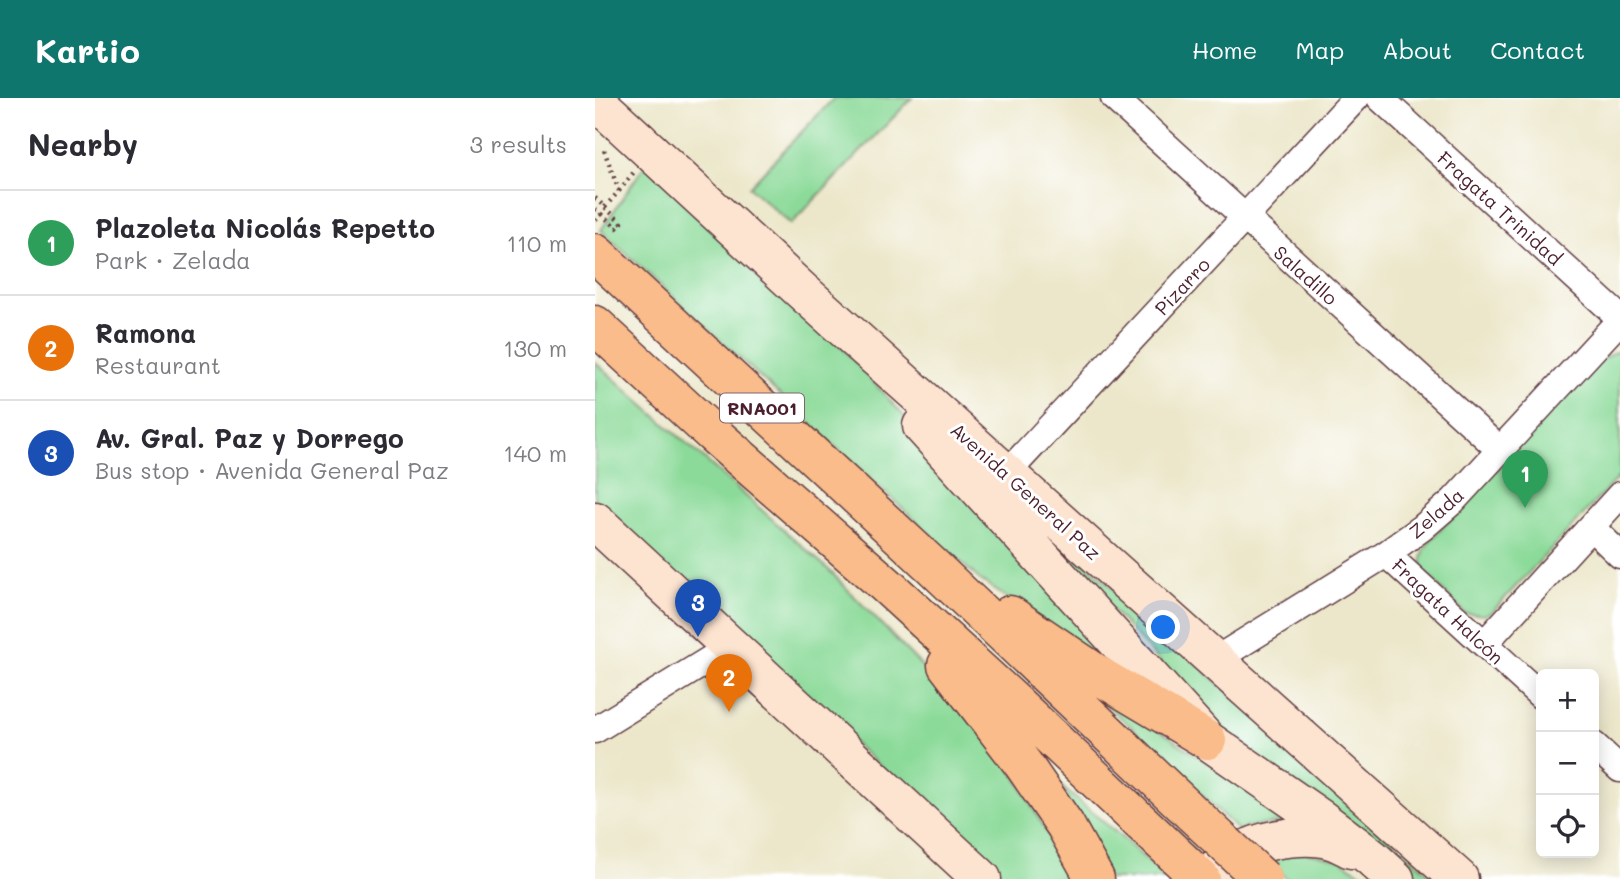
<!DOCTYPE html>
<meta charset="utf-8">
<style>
body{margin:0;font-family:Mali,sans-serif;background:#f7f7f7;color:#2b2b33}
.controls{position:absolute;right:21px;bottom:21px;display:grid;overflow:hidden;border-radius:10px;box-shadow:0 4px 18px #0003}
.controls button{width:63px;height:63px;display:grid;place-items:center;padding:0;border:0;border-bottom:2px solid #e1e1e2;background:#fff;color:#2b2b33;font:35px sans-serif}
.you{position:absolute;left:569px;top:530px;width:24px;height:24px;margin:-18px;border:5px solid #fff;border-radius:50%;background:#1a73e8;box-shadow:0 0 0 10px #1a73e833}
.badge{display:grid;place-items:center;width:46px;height:46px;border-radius:50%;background:#0f766e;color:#fff;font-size:23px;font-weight:700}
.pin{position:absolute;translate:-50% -58px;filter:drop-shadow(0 2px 4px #0008)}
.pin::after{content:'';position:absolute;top:37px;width:24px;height:21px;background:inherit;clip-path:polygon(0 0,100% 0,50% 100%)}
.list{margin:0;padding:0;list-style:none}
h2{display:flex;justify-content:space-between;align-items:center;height:91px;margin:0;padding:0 28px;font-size:30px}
h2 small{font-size:23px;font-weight:400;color:#7c7c81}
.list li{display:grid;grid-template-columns:46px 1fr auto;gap:21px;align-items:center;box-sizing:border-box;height:105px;padding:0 28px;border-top:2px solid #e1e1e2}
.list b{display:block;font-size:26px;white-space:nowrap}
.list p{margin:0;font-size:23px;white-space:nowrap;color:#7c7c81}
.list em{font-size:23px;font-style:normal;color:#7c7c81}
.icon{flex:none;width:38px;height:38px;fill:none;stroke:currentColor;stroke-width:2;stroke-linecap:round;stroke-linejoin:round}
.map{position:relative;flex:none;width:1025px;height:781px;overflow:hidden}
header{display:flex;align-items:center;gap:42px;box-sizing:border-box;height:98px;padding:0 35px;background:#0f766e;color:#fff}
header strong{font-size:33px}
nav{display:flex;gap:38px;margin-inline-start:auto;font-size:24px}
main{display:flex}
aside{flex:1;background:#fff}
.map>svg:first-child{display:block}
.green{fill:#8bda99;stroke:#6a7c62;stroke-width:2}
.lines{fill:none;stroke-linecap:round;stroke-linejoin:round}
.street-casing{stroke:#623d43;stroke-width:29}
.secondary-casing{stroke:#623d43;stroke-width:41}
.highway-casing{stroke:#623d43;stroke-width:41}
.path{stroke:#623d43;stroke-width:4.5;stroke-dasharray:2 5;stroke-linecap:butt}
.street{stroke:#fff;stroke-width:26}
.secondary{stroke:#fde4d0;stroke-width:38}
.highway{stroke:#f9bc8a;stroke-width:38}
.highway-bridge-casing{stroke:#623d43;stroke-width:41;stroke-linecap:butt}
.highway-bridge{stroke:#f9bc8a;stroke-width:38}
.labels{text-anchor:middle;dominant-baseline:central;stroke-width:6;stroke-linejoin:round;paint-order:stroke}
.shield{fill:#fff;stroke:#80626b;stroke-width:2}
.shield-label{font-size:18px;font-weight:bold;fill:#4a1f2b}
.street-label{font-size:19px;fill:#4a1f2b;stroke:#fff}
</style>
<header>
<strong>Kartio</strong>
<nav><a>Home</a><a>Map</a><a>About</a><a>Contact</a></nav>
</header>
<main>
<aside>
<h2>Nearby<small>3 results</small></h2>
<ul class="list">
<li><span class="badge" style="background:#2e9e5b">1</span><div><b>Plazoleta Nicolás Repetto</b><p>Park · Zelada</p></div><em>110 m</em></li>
<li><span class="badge" style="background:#e8710a">2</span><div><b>Ramona</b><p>Restaurant</p></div><em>130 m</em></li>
<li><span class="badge" style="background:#1a4fb4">3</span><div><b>Av. Gral. Paz y Dorrego</b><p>Bus stop · Avenida General Paz</p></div><em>140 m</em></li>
</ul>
</aside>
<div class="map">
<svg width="1025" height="781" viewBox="0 0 1025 781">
<rect width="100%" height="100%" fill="#fff"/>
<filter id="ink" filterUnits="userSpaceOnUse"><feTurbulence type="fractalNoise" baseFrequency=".0143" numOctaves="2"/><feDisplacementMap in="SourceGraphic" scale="14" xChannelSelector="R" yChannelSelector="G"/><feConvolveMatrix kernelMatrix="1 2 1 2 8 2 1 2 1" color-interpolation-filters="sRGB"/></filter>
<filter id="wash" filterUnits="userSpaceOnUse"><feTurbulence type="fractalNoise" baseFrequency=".00686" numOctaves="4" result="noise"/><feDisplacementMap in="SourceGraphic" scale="28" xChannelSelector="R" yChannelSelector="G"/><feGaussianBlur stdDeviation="1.57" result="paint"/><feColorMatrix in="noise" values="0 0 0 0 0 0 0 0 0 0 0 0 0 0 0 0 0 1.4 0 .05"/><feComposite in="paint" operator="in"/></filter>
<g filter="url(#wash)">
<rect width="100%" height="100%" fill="#ece7ca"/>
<!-- green -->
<path class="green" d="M239,0H317L196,126L154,89Z
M54,61L202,199L566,604L384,481L6,132Z
M1020,254H1025V377L898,513L890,517L870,515L829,474C824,462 828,453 835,443L1005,262Z
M0,264L233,471L341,583L414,667L478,781H408L0,409Z
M385,370L840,781H822L773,736L637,641Z
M495,585L698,723L651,729L644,733L539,631L493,592Z
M466,688L532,744L572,781H514Z
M692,750L746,762L774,781H692L666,756Z"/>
</g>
<g filter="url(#ink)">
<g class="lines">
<defs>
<path id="street" d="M519,0L905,352
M785,0L1025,220
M412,375L761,0
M996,429L1025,457
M791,456L946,598
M889,546L1025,397
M620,562L791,456L827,430L858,403L1025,222
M0,632L135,549
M999,647L1025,671"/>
<path id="secondary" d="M0,2L207,193L864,781
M327,328L612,642L726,721L777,760L800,781
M0,423L387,781
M613,781C624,767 639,755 656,749C676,740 715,735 736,742C743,744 750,748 756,751"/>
<path id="highway" d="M0,155L334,465L598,716
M0,227L117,335L291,487L420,605L606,781
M415,517L508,580L612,642
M352,567L428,666L470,727L500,781"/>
</defs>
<!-- street casing -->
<use href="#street" class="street-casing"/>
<!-- secondary casing -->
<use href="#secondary" class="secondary-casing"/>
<!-- highway casing -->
<use href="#highway" class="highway-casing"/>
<!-- path -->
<path class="path" d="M9,52L24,93L10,109
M24,93L39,74
M0,100L27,125L22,130L6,116
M0,111L6,116L0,123"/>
<!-- street -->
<use href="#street" class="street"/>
<!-- secondary -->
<use href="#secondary" class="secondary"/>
<!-- highway -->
<use href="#highway" class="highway"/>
<defs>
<path id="highway-bridge" d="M598,716L668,781"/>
</defs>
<!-- highway-bridge casing -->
<use href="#highway-bridge" class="highway-bridge-casing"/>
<!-- highway-bridge -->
<use href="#highway-bridge" class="highway-bridge"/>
</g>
</g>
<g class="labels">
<!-- shield labels -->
<rect class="shield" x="125" y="295.5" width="84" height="29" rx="5"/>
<g class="shield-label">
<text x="167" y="310">RNA001</text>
</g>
<!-- street labels -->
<g class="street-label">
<text transform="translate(905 110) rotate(42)">Fragata Trinidad</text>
<text transform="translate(711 177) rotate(42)">Saladillo</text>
<text transform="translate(587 188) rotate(-47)">Pizarro</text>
<text transform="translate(431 393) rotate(42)">Avenida General Paz</text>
<text transform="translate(841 415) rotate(-41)">Zelada</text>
<text transform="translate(853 513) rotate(43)">Fragata Halcón</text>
</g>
</g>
</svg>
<div class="controls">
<button>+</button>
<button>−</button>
<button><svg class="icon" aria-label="locate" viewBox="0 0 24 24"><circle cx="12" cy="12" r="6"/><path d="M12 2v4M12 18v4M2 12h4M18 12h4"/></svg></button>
</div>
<div class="you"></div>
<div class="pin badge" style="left:930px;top:410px;background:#2e9e5b">1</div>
<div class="pin badge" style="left:134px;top:614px;background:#e8710a">2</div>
<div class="pin badge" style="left:103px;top:539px;background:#1a4fb4">3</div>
</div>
</main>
